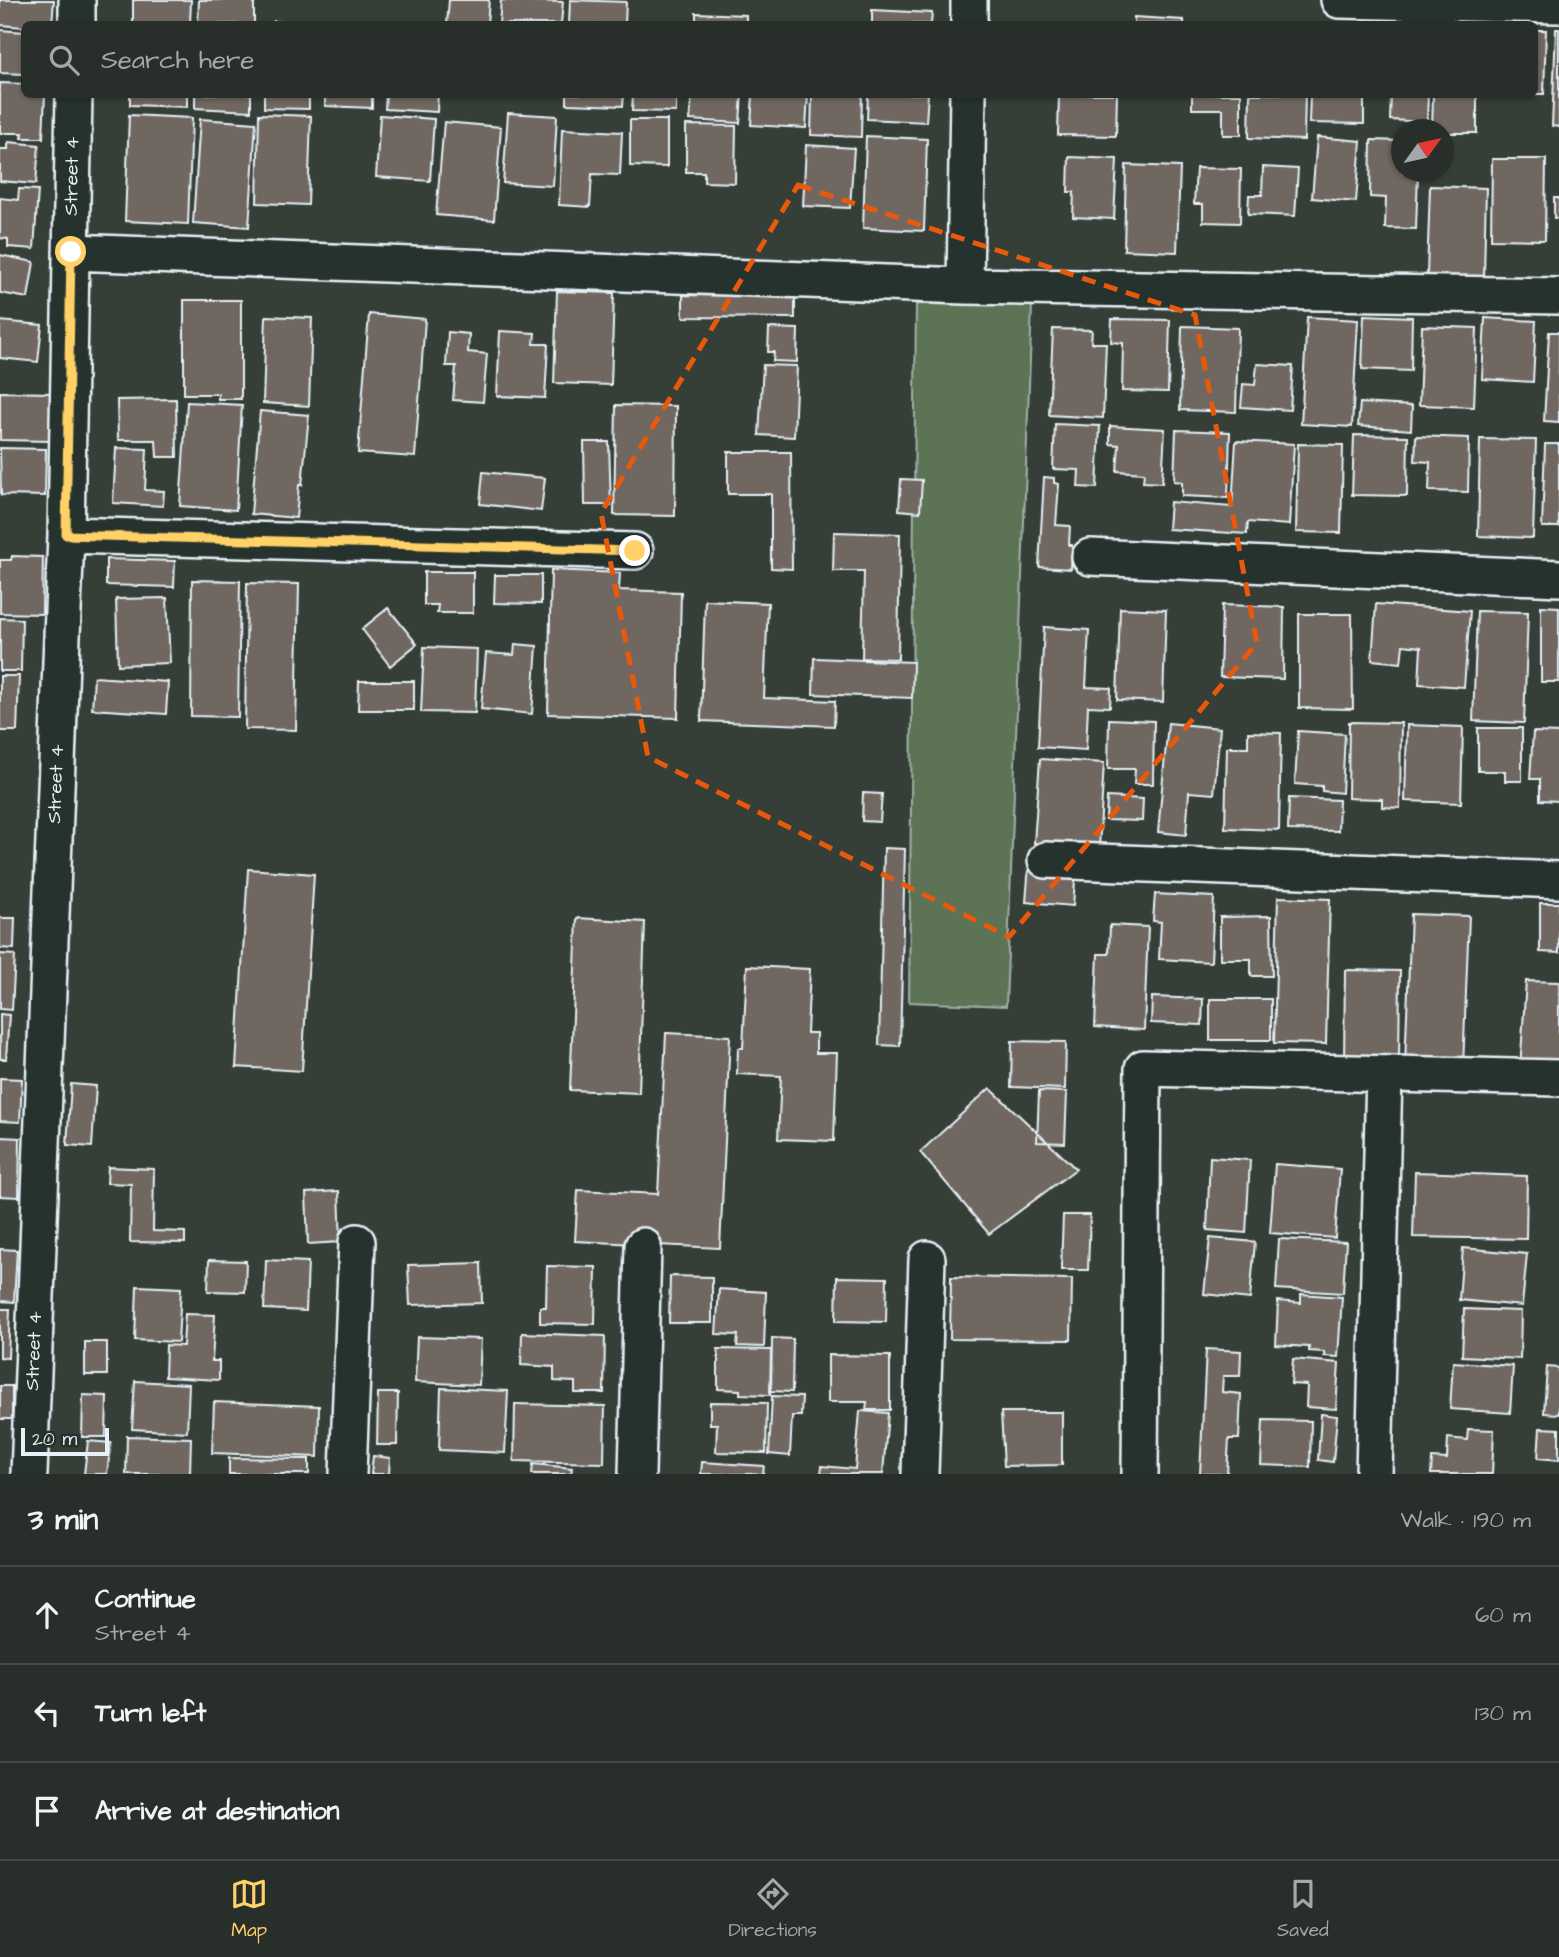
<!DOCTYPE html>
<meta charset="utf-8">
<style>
body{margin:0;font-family:"Architects Daughter",sans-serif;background:#303631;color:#f1f3f6}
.compass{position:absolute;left:1391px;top:119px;width:63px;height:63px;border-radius:50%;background:#282e29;box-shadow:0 2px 5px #0004;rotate:57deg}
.scale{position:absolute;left:21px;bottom:18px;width:88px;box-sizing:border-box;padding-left:7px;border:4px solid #e8f1f8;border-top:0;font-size:19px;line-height:24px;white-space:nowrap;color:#e8f1f8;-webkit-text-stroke:5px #26332d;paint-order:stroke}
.stop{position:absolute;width:21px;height:21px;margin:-16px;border:5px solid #ffd166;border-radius:50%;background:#fff}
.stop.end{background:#ffd166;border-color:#fff;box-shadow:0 2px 7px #0008}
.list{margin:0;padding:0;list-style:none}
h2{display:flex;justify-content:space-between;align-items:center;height:91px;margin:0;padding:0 28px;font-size:30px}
h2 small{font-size:23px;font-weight:400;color:#a5a8a8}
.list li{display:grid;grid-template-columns:46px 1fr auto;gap:21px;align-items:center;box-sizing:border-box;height:98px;padding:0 28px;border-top:2px solid #444a46}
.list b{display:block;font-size:26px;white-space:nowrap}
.list p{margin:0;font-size:23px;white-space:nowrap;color:#a5a8a8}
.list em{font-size:23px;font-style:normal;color:#a5a8a8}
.icon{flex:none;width:38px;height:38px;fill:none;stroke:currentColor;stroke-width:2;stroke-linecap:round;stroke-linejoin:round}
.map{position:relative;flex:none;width:1559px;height:1474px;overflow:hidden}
.search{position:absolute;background:#282e29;box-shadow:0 2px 5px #0004;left:21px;right:21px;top:21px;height:77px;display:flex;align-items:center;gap:18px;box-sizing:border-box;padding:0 24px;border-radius:10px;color:#a5a8a8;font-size:26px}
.sheet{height:385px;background:#282e29}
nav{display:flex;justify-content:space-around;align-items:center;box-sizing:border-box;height:98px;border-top:2px solid #444a46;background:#282e29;font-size:19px;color:#a5a8a8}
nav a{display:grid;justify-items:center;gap:4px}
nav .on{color:#ffd166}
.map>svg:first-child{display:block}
.green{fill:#5c7357;stroke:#a2b2a8;stroke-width:2}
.building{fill:#706860;stroke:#e8f1f8;stroke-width:2}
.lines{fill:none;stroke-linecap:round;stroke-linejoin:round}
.minor-casing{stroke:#e8f1f8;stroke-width:40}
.minor{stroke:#26332d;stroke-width:35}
.route{stroke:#ffd166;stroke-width:9}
.marked{fill:none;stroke:#e8590c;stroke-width:5;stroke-dasharray:14 9;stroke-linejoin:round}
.labels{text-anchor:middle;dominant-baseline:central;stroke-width:5;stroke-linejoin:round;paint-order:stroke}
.street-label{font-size:19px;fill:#e8f1f8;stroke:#26332d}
</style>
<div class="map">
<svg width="1559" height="1474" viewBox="0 0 1559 1474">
<rect width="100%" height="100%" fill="#353e37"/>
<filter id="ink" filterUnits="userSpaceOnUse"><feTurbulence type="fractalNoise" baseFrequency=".0143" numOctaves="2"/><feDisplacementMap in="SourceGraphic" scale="14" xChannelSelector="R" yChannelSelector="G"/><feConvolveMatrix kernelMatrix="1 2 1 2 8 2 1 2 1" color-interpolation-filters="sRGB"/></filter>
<g filter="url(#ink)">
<!-- green -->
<path class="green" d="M916,304L1032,305L1006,1006L909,1002Z"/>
<!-- building -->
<path class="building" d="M0,0H54L52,24H24V27L0,25Z
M133,0H191L190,24H133Z
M199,0H254V24H198Z
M449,0H489L487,24H447Z
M501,0L563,2L561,24H499Z
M570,0L626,2L625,24H569Z
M872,10L932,13L931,24H872Z
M696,13L746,15V24H696Z
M1134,17L1184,20V24H1134Z
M274,21L316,24H273Z
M1556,29H1559V127L1552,126Z
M0,30L24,32V74L0,73Z
M1534,30H1546L1544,94H1534Z
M0,83L24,84V94H45L43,138H22L23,133H0Z
M130,94H187V107L130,105Z
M195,94H251V111L195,108Z
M264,94H309V109L264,108Z
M325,94H372V108L325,106Z
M386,94H438L437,112L385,109Z
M567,94H624L623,106L567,104Z
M633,94H676V112L632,111Z
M692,94H742L740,123L690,120Z
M753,94H808L806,128L751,125Z
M812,94H862L861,137L811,135Z
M868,94H928L926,122L867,119Z
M1059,94H1117L1116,136L1058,135Z
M1192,94H1241V135H1223V109H1192Z
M1250,94H1305L1304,140L1249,138Z
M1310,94H1364V124L1309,123Z
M1391,94H1428L1427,122L1390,120Z
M1433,94H1477V133H1444V130H1432Z
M508,113L557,116L553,186L503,183Z
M259,114L311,116L308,205L257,203Z
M129,115L192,118L188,224L125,221Z
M380,115L434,119L430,181L376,177Z
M200,119L256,123L249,227L193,223Z
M630,120H667V167L630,166Z
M444,122L501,127L494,220L436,215Z
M686,125L736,126L735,183L704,182V172H686Z
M562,129L622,132L620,175L592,174L590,207L559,205Z
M866,136L927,139L924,231L863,228Z
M1317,137L1361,141L1356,202L1312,198Z
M1371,140L1402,141V172H1418L1416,229L1385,228L1386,198L1370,197Z
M8,142L39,145L36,184L0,181V149H8Z
M806,145L854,148L850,208L803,206Z
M1069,157L1117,159L1114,219L1073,217L1074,192H1068Z
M1492,159H1546L1545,240L1491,239Z
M1126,165L1180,167L1177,252L1124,250Z
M1263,167L1298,169L1295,216L1248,214L1249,195H1262Z
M1196,168L1241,169L1240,223L1203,222V204H1194Z
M1430,186L1486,188L1484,277L1427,275Z
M19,189L38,190L34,249L8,247V239L0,238V198L18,200Z
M1554,198H1559V218H1554Z
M0,255L34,262L28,298L0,293Z
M557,291L614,293L611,385L554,383Z
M683,295L795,296V318L683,317Z
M184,300H241V399H218V394H184Z
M369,314L425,319L415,457L358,453Z
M1364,315L1412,317L1411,371L1362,369Z
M266,316L312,318L309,406L263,403Z
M1307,317L1358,320L1352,427L1301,424Z
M1485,318L1536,321L1533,382L1482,379Z
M1112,319L1170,320L1168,392L1122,391L1123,343L1111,342Z
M0,321L42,325L38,362L0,358Z
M1182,326L1238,328L1236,412L1180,410Z
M1422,326L1477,328L1474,407L1419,405Z
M769,328L798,329L797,362L773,361L774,352H768Z
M1053,329L1092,330L1091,343H1106L1103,418L1049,415Z
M500,331L535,333L534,344H548L545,398L497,396Z
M448,332L469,334L468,352L487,354L483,402L453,400L456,366H446Z
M1549,332H1559V422L1544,421Z
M1257,364L1293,366L1290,410L1241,407L1243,384L1255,385Z
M763,365L797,366L794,437L759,435Z
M0,392L52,393L51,441L0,440Z
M176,399L177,457H157L156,440H118L117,400Z
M187,402L242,405L236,510L180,506Z
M1360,403L1412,406L1411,430L1358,426Z
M616,405L676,406L675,516L614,515Z
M260,411L309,415L302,485H299L296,518L251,514Z
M1055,424L1100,426L1097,488L1078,487L1079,470L1053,469Z
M1110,426L1165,429L1162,483L1143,482L1144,473L1117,471L1119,445L1110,444Z
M1176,430L1230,432L1228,498L1182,496V482L1174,481Z
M1354,435L1408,436L1407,496L1352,495Z
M1416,436L1469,438L1468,492L1429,491L1430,462L1415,461Z
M1480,439L1536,440L1533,538L1478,536Z
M1236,441L1294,444L1289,525L1248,522L1247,534L1168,529L1170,502L1232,507Z
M584,442H609L611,505H585Z
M1298,444L1343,445L1341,533L1296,532Z
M1545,444H1559V527H1542Z
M0,448L46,449L45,496L1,495Z
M116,448L147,449L145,490L164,491L163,506L113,503Z
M728,452H791L792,569L771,568V494H728Z
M483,472L545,478L541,511L480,504Z
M1044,477L1054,478V483L1059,484L1056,525L1070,526L1069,545H1072L1071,569L1039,567Z
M901,479L922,480L920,512L899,510Z
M834,532L900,534L898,659L862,658L864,571H833Z
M12,556L43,557L42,614L0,613V560H11Z
M106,559L175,561L174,587L106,585Z
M551,570L620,573L619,590L681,592L678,718L548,714Z
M424,572H473V613H437L438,605H424Z
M495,575H541V604L494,603Z
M192,580L240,581L238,717L191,716Z
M247,583L299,584L296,730L245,729Z
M167,598L170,663L118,665L116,599Z
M705,600L768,603L764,698L835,701L834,726L701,721Z
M1376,604L1470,611L1464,687L1419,684L1421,647L1403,645L1401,663L1372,660Z
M1222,605L1284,607L1283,679L1220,677Z
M1541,606L1559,607V682H1541Z
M388,608L417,644L390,666L362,629Z
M1120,608L1166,610L1163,702L1117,700Z
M1477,611L1528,612L1524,723L1473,721Z
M1299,614H1352L1353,709L1299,708Z
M0,618L22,619L21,671H0Z
M1044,627L1089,630L1086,687L1111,688L1110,707L1088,706L1086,750L1038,747Z
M515,644L537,646L532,714L481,709L486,653L514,655Z
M424,647L477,649L475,713L421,712Z
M814,658L913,662L912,698L813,694Z
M0,676H19L17,731H0Z
M94,677L168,682L166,714L92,709Z
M359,681H414V710H358Z
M1109,719L1154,721L1153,784H1134L1135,769H1108Z
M1349,722L1401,723L1400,808L1382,807V799L1348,798Z
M1168,723L1220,728L1214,794L1189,792L1186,835L1158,832Z
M1407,725L1463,727L1461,803L1405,801Z
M1478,728H1522V781H1505V771H1478Z
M1298,731L1345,734L1342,793L1322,791V786L1295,784Z
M1248,732L1281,733L1279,830L1225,828L1227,747H1248Z
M1533,732L1559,733V801L1540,800V779H1530Z
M1040,759L1104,763L1099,848L1034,843Z
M863,793L882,794L880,822L862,821Z
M1107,797L1143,799L1142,821L1106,820Z
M1289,798L1339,800L1338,831L1288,830Z
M884,848L905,849L900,1046L879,1045Z
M1029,865L1076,869L1073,906L1026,902Z
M248,869L314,874L302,1071L236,1067Z
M1155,894L1214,897L1211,962L1159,959L1161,922L1153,921Z
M1278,897L1330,899L1326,1044L1274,1043Z
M1540,903H1559V953L1540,952Z
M1411,914L1469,916L1463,1068L1405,1065Z
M1271,916L1272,976H1251V959H1220V917Z
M0,918H15L14,949L0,948Z
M577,918L645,922L639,1093L570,1090Z
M1110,925L1148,927L1144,1030L1095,1027L1098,954H1109Z
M0,954L15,955L12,1010L0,1009Z
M747,966L810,969L807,1033H816V1053H837L834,1141L778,1139L781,1076L737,1074L738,1048H743Z
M1345,970L1400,971L1399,1062L1344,1061Z
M1526,981L1559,982V1071L1520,1069Z
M1152,997L1203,999L1202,1025L1151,1023Z
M1210,999H1271V1040H1210Z
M0,1014L9,1015L6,1059H0Z
M666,1033L730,1036L720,1248L575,1241L578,1190L658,1194Z
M1012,1041L1066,1042L1065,1089L1011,1087Z
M0,1078L22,1079L20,1122L0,1121Z
M71,1084L96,1086L92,1147L67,1145Z
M990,1088L1076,1169L989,1234L920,1152Z
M1039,1091L1067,1092L1065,1143L1037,1142Z
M0,1137L20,1138L19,1197L0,1196Z
M1210,1157L1250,1160L1246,1233L1207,1230Z
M1275,1164L1340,1169L1335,1238L1270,1233Z
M108,1167L154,1169L153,1231L185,1232V1243L130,1242L131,1184L107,1183Z
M1415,1172L1527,1176L1526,1239L1413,1237Z
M339,1191L341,1242L308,1244L306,1193Z
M1063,1215H1090L1088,1270H1061Z
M1210,1238L1255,1242L1250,1299L1204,1294Z
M1279,1239L1346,1242L1343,1293L1276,1289Z
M1463,1248L1527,1254L1522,1306L1459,1300Z
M0,1249L17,1250L14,1302L0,1301Z
M209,1260L246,1261L245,1292L208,1291Z
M266,1260L308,1262L306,1311L264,1309Z
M481,1263L482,1303L410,1305L408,1265Z
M547,1266L596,1267L595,1324L540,1323V1307H546Z
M670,1276L712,1277V1323H669Z
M837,1277L887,1278L886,1322L836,1321Z
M951,1277L1072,1279L1071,1340L950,1339Z
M137,1286L181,1288L178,1342L135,1340Z
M719,1289L766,1292L764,1347L737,1346L738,1335L716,1334Z
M1301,1294L1342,1297L1338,1357L1324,1356V1352L1309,1351V1347L1276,1345L1278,1301L1301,1303Z
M0,1309H10L8,1358L0,1357Z
M1464,1309L1521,1311L1520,1359L1462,1356Z
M185,1314L215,1315L212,1361H219V1380L165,1377L166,1345L183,1346Z
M522,1333L605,1336L604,1393H575V1382L554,1381V1367L521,1365Z
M417,1337L481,1339L479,1385L415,1382Z
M772,1338L793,1339L792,1392L771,1391Z
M85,1342H107V1375H85Z
M718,1349L771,1350L770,1395L740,1394V1390L718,1389Z
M1206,1349L1241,1351L1240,1376H1223L1222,1392L1241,1394L1239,1439H1229L1227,1474H1200Z
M828,1355L890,1356V1410H866L867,1402H828Z
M1293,1359L1339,1363L1336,1409L1306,1407L1307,1385L1291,1384Z
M1453,1362L1513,1366L1510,1413L1450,1409Z
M1547,1367L1559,1368V1414L1544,1413Z
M135,1381L189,1384L187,1432L132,1429Z
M0,1386H12V1419H0Z
M441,1388L508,1391L505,1453L439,1450Z
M378,1393H398L397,1445H377Z
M83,1395L107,1396L106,1437H82Z
M772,1396L802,1397L801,1416H792L790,1456L769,1454Z
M214,1402L319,1406L318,1457L212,1453Z
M710,1402L767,1403L766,1453L716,1452L717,1424H710Z
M515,1404L605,1406L604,1463L514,1461Z
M860,1411L888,1413L883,1474H821L822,1466L855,1469Z
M1001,1412H1062V1465L1004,1466Z
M1321,1414L1337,1416L1333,1462L1318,1460Z
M1263,1420L1311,1421L1310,1467L1261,1465Z
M1540,1428L1559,1429V1460L1538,1458Z
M1468,1429L1494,1430L1492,1474H1431L1432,1458L1447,1459L1448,1438L1467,1440Z
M127,1436L191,1438L190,1474H126Z
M88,1441L111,1443L107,1474H84Z
M373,1456L390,1458L389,1474H371Z
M229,1458L309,1459V1474H229Z
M702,1462L764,1466L763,1474H701Z
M533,1464L572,1468L571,1474H532Z"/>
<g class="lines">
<defs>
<path id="minor" d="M1339,0L1559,5
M77,24V0
M969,24V0
M71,252L965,286L1559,296
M965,286L968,94
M66,535L635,551
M1090,557L1559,578
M1046,860L1559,880
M29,1474L66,535L74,94
M348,1474L357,1242
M637,1474L643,1246
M920,1474L927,1259
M1140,1474L1143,1068L1559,1078
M1374,1474L1384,1074"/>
</defs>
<!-- minor casing -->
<use href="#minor" class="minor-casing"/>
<!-- minor -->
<use href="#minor" class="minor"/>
</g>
</g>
<g class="lines" filter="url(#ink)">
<!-- route -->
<path class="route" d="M71,252L66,535L635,551"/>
</g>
<!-- marked area -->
<path class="marked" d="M798,185L1195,315L1257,643L1009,937L648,757L601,513Z"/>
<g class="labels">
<!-- street labels -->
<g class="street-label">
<text transform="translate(72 176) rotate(-89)">Street 4</text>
<text transform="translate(56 784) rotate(-88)">Street 4</text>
<text transform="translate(34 1351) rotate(-88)">Street 4</text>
</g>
</g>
</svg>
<svg class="compass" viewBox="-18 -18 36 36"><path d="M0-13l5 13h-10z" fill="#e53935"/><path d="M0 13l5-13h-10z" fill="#a5a8a8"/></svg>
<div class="scale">20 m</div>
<div class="stop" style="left:71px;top:252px"></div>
<div class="stop end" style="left:635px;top:551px"></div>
<div class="search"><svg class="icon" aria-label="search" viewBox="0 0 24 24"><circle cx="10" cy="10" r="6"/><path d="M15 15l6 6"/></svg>Search here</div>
</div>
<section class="sheet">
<h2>3 min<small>Walk · 190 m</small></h2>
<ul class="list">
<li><svg class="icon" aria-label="ahead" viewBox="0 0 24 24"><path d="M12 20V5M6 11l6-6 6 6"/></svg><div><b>Continue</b><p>Street 4</p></div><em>60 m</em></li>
<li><svg class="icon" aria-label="left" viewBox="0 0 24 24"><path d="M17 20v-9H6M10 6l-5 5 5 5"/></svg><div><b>Turn left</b></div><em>130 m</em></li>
<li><svg class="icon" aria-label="arrive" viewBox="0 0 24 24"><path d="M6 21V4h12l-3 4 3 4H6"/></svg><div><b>Arrive at destination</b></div></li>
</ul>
</section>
<nav>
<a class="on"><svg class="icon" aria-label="map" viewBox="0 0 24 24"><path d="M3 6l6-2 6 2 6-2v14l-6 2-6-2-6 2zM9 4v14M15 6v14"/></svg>Map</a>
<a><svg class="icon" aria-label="directions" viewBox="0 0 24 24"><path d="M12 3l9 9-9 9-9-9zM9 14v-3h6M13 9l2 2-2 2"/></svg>Directions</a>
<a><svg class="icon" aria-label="saved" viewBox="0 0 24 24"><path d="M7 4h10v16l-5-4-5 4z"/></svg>Saved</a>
</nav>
